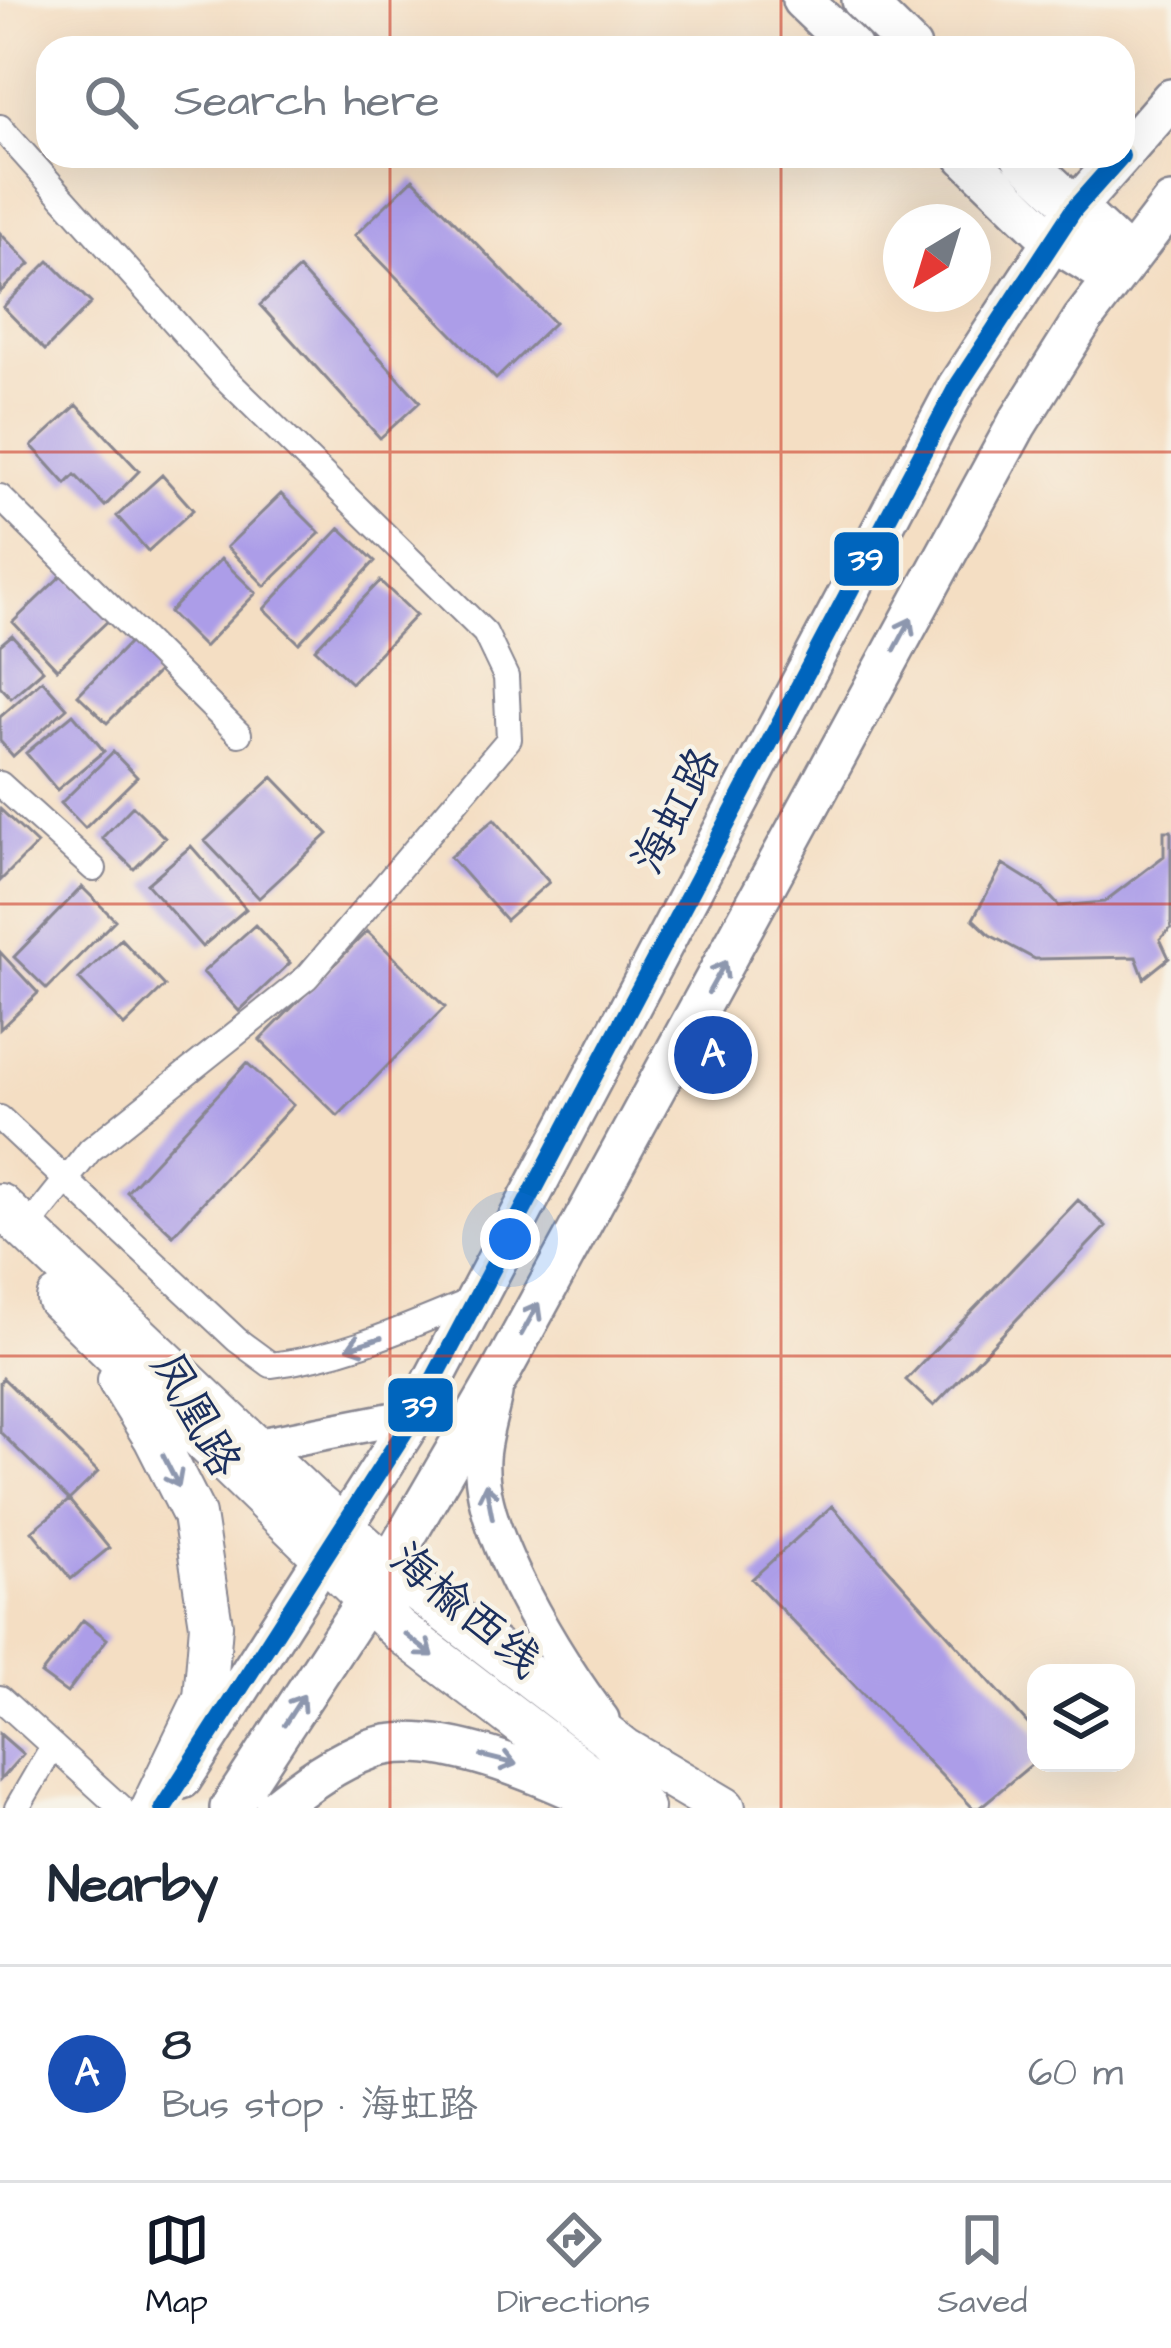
<!DOCTYPE html>
<meta charset="utf-8">
<style>
body{margin:0;font-family:"Architects Daughter","LXGW WenKai TC",sans-serif;background:#f2f2f3;color:#1f2937}
.controls{position:absolute;right:36px;bottom:36px;display:grid;overflow:hidden;border-radius:24px;box-shadow:0 12px 48px #0002}
.controls button{width:108px;height:108px;display:grid;place-items:center;padding:0;border:0;border-bottom:3px solid #e0e1e3;background:#fff;color:#1f2937;font:60px sans-serif}
.compass{position:absolute;left:883px;top:204px;width:108px;height:108px;border-radius:50%;background:#fff;box-shadow:0 12px 48px #0002;rotate:218deg}
.you{position:absolute;left:510px;top:1239px;width:42px;height:42px;margin:-30px;border:9px solid #fff;border-radius:50%;background:#1a73e8;box-shadow:0 0 0 18px #1a73e833}
.badge{display:grid;place-items:center;width:78px;height:78px;border-radius:50%;background:#111827;color:#fff;font-size:39px;font-weight:700}
.pin{position:absolute;translate:-50% -50%;border:6px solid #fff;box-shadow:0 3px 12px #0006}
.list{margin:0;padding:0;list-style:none}
h2{display:flex;justify-content:space-between;align-items:center;height:156px;margin:0;padding:0 48px;font-size:51px}
h2 small{font-size:39px;font-weight:400;color:#747a83}
.list li{display:grid;grid-template-columns:78px 1fr auto;gap:36px;align-items:center;box-sizing:border-box;height:216px;padding:0 48px;border-top:3px solid #e0e1e3}
.list b{display:block;font-size:45px;white-space:nowrap}
.list p{margin:0;font-size:39px;white-space:nowrap;color:#747a83}
.list em{font-size:39px;font-style:normal;color:#747a83}
.icon{flex:none;width:66px;height:66px;fill:none;stroke:currentColor;stroke-width:2;stroke-linecap:round;stroke-linejoin:round}
.map{position:relative;flex:none;width:1171px;height:1808px;overflow:hidden}
.search{position:absolute;background:#fff;box-shadow:0 12px 48px #0002;left:36px;right:36px;top:36px;height:132px;display:flex;align-items:center;gap:30px;box-sizing:border-box;padding:0 42px;border-radius:36px;color:#747a83;font-size:45px}
.sheet{height:372px;background:#fff}
nav{display:flex;justify-content:space-around;align-items:center;box-sizing:border-box;height:168px;border-top:3px solid #e0e1e3;background:#fff;font-size:33px;color:#747a83}
nav a{display:grid;justify-items:center;gap:6px}
nav .on{color:#111827}
.map>svg:first-child{display:block}
.building{fill:#ac9de8}
.lines{fill:none;stroke-linecap:round;stroke-linejoin:round}
.minor-casing{stroke:#888690;stroke-width:28}
.tertiary-casing{stroke:#888690;stroke-width:38}
.primary-casing{stroke:#888690;stroke-width:44}
.trunk-casing{stroke:#888690;stroke-width:46}
.minor{stroke:#fff;stroke-width:24}
.tertiary{stroke:#fff;stroke-width:33}
.primary{stroke:#fff;stroke-width:39}
.trunk{stroke:#fff;stroke-width:42}
.bus-1-casing{stroke:#f7f3e8;stroke-width:27}
.bus-1{stroke:#0065bd;stroke-width:18}
.oneway{stroke:#8d97ae}
.grid{fill:none;stroke:#c8321e;stroke-width:3;stroke-opacity:0.55}
.labels{text-anchor:middle;dominant-baseline:central;stroke-width:9;stroke-linejoin:round;paint-order:stroke}
.street-label{font-size:45px;fill:#1b2f5e;stroke:#f7f3e8}
.line-badge{stroke:#f7f3e8;stroke-width:4.5}
.badge-label{font-size:33px;text-anchor:middle;font-weight:bold;fill:#fff}
</style>
<div class="map">
<svg width="1171" height="1808" viewBox="0 0 1171 1808">
<rect width="100%" height="100%" fill="#f7f3e8"/>
<filter id="ink" filterUnits="userSpaceOnUse"><feTurbulence type="fractalNoise" baseFrequency=".00833" numOctaves="2"/><feDisplacementMap in="SourceGraphic" scale="24" xChannelSelector="R" yChannelSelector="G"/><feConvolveMatrix kernelMatrix="1 2 1 2 8 2 1 2 1" color-interpolation-filters="sRGB"/></filter>
<filter id="wash" filterUnits="userSpaceOnUse"><feTurbulence type="fractalNoise" baseFrequency=".004" numOctaves="4" result="noise"/><feDisplacementMap in="SourceGraphic" scale="48" xChannelSelector="R" yChannelSelector="G"/><feGaussianBlur stdDeviation="2.7" result="paint"/><feColorMatrix in="noise" values="0 0 0 0 0 0 0 0 0 0 0 0 0 0 0 0 0 1.4 0 .05"/><feComposite in="paint" operator="in"/></filter>
<g filter="url(#wash)">
<rect width="100%" height="100%" fill="#f4dec3"/>
<g id="blocks">
<!-- building -->
<path class="building" d="M413,179L554,323L496,379L355,235Z
M0,233L30,264L0,292Z
M49,261L91,303L45,350L3,307Z
M299,269L420,402L380,438L260,305Z
M77,405L139,471L105,506L75,475L66,484L32,446Z
M162,475L193,510L148,551L117,516Z
M281,494L320,533L265,586L227,547Z
M340,528L375,561L299,643L264,609Z
M221,559L256,593L204,647L169,612Z
M66,571L111,618L57,669L13,622Z
M380,581L416,615L351,683L315,649Z
M12,635L43,670L11,698L0,686V645Z
M133,639L162,668L107,723L78,695Z
M42,680L67,708L13,756L0,741V717Z
M73,714L104,751L57,790L26,753Z
M113,752L137,777L85,828L61,803Z
M273,777L328,834L259,898L205,841Z
M133,806L165,838L134,869L102,838Z
M0,809L37,844L0,881Z
M494,819L549,882L506,920L450,857Z
M1164,831H1171V928L1160,939L1169,958L1144,978L1136,957L1035,959L990,935L973,919L1003,864L1043,889L1059,906L1104,902L1164,856Z
M191,846L246,909L202,947L147,884Z
M82,887L115,920L47,989L14,957Z
M255,925L290,963L239,1011L203,972Z
M367,931L445,1007L338,1116L260,1040Z
M121,939L165,986L124,1026L79,979Z
M0,952L38,993L0,1029Z
M247,1063L293,1105L173,1235L127,1192Z
M1078,1200L1106,1226L934,1406L906,1380Z
M3,1378L98,1472L69,1500L0,1432V1382Z
M69,1500L109,1548L71,1579L32,1531Z
M832,1506L1036,1733V1761L979,1808H973L752,1579Z
M83,1620L107,1639L67,1693L41,1674Z
M0,1734L23,1754L0,1780Z"/>
</g>
</g>
<g filter="url(#ink)">
<use href="#blocks" fill-opacity="0" stroke="#888690" stroke-width="3"/>
<g class="lines">
<defs>
<path id="minor" d="M0,127L222,375L485,633L506,677L509,739L307,977L90,1150L26,1230
M0,497L239,734
M0,784L94,869
M0,1118L237,1340L271,1365C343,1357 407,1327 473,1300
M0,1698L121,1808
M17,1808L53,1746"/>
<path id="tertiary" d="M495,1394C491,1415 483,1438 482,1459C477,1531 558,1662 602,1719
M256,1446L415,1415"/>
<path id="primary" d="M802,0L852,48
M862,0L911,48
M1123,154L1171,99
M965,156L1053,241L1113,278
M1021,156L1128,257
M182,1779L415,1415L957,387L1074,209L1121,156
M230,1808L388,1567L500,1374L1017,424L1083,319L1171,204
M275,1808C305,1784 335,1762 371,1749C438,1725 552,1780 613,1808"/>
<path id="trunk" d="M0,1205L309,1498L388,1567L624,1749L724,1808
M58,1299L399,1630L583,1771L642,1808
M119,1380L155,1438L194,1515L211,1625L205,1698L152,1808"/>
</defs>
<!-- minor casing -->
<use href="#minor" class="minor-casing"/>
<!-- tertiary casing -->
<use href="#tertiary" class="tertiary-casing"/>
<!-- primary casing -->
<use href="#primary" class="primary-casing"/>
<!-- trunk casing -->
<use href="#trunk" class="trunk-casing"/>
<!-- minor -->
<use href="#minor" class="minor"/>
<!-- tertiary -->
<use href="#tertiary" class="tertiary"/>
<!-- primary -->
<use href="#primary" class="primary"/>
<!-- trunk -->
<use href="#trunk" class="trunk"/>
<defs>
<path id="bus-1" d="M163,1808L415,1415L957,387L1074,209L1121,156"/>
</defs>
<!-- bus-1 casing -->
<use href="#bus-1" class="bus-1-casing"/>
<!-- bus-1 -->
<use href="#bus-1" class="bus-1"/>
</g>
<!-- one-way arrows -->
<defs><path id="oneway-shaft" d="M-6 0H5M1.5-3L5.5 0L1.5 3" fill="none" stroke-width="1.6" stroke-linecap="round" stroke-linejoin="round" transform="scale(3)"/></defs>
<g class="oneway">
<use href="#oneway-shaft" transform="translate(903 634) rotate(-62)"/>
<use href="#oneway-shaft" transform="translate(717 977) rotate(-61)"/>
<use href="#oneway-shaft" transform="translate(530 1319) rotate(-61)"/>
<use href="#oneway-shaft" transform="translate(364 1343) rotate(162)"/>
<use href="#oneway-shaft" transform="translate(171 1471) rotate(63)"/>
<use href="#oneway-shaft" transform="translate(489 1501) rotate(-101)"/>
<use href="#oneway-shaft" transform="translate(419 1645) rotate(38)"/>
<use href="#oneway-shaft" transform="translate(294 1710) rotate(-57)"/>
<use href="#oneway-shaft" transform="translate(499 1760) rotate(14)"/>
</g>
</g>
<!-- grid -->
<path class="grid" d="M390,0V48M781,0V48M390,156V1808M781,156V1808M0,452H1171M0,904H1171M0,1356H1171"/>
<g class="labels">
<!-- street labels -->
<g class="street-label">
<text transform="translate(677 811) rotate(-62)">海虹路</text>
<text transform="translate(195 1415) rotate(61)">凤凰路</text>
<text transform="translate(465 1611) rotate(40)">海榆西线</text>
</g>
</g>
<g class="line-badge">
<rect x="832" y="530" width="69" height="58" rx="12" fill="#0065bd"/>
<rect x="386" y="1376" width="69" height="58" rx="12" fill="#0065bd"/>
</g>
<g class="badge-label">
<text x="866" y="570">39</text>
<text x="420" y="1417">39</text>
</g>
</svg>
<div class="controls">
<button><svg class="icon" aria-label="layers" viewBox="0 0 24 24"><path d="M12 4l9 5-9 5-9-5zM3 14l9 5 9-5"/></svg></button>
</div>
<svg class="compass" viewBox="-18 -18 36 36"><path d="M0-13l5 13h-10z" fill="#e53935"/><path d="M0 13l5-13h-10z" fill="#747a83"/></svg>
<div class="you"></div>
<div class="pin badge" style="left:713px;top:1055px;background:#1a4fb4">A</div>
<div class="search"><svg class="icon" aria-label="search" viewBox="0 0 24 24"><circle cx="10" cy="10" r="6"/><path d="M15 15l6 6"/></svg>Search here</div>
</div>
<section class="sheet">
<h2>Nearby<small></small></h2>
<ul class="list">
<li><span class="badge" style="background:#1a4fb4">A</span><div><b>8</b><p>Bus stop · 海虹路</p></div><em>60 m</em></li>
</ul>
</section>
<nav>
<a class="on"><svg class="icon" aria-label="map" viewBox="0 0 24 24"><path d="M3 6l6-2 6 2 6-2v14l-6 2-6-2-6 2zM9 4v14M15 6v14"/></svg>Map</a>
<a><svg class="icon" aria-label="directions" viewBox="0 0 24 24"><path d="M12 3l9 9-9 9-9-9zM9 14v-3h6M13 9l2 2-2 2"/></svg>Directions</a>
<a><svg class="icon" aria-label="saved" viewBox="0 0 24 24"><path d="M7 4h10v16l-5-4-5 4z"/></svg>Saved</a>
</nav>
